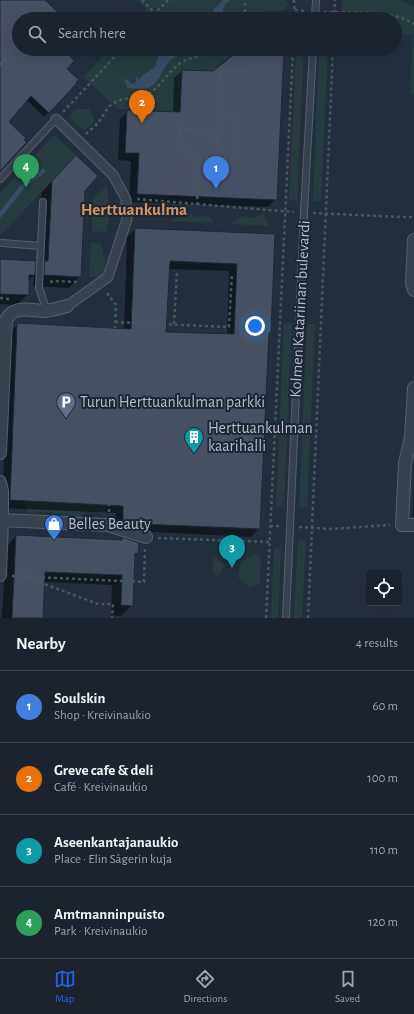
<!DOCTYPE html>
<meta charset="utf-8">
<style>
body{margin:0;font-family:"Alegreya Sans",sans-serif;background:#242b36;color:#f1f3f6}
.controls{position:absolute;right:12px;bottom:12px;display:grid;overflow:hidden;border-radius:4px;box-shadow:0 4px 16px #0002}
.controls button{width:36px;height:36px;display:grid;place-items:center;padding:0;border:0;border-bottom:1px solid #39404a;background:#1b232e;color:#f1f3f6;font:20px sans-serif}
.you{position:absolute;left:255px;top:326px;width:14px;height:14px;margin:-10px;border:3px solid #fff;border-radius:50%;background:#1a73e8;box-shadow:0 0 0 6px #1a73e833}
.badge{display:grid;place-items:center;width:26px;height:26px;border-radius:50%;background:#2563eb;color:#fff;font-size:13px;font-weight:700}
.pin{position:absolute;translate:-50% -33px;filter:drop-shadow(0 1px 2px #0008)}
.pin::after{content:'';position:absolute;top:21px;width:14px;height:12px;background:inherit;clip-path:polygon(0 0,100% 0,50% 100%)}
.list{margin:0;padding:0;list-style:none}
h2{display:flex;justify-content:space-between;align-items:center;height:52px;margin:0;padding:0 16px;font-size:17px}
h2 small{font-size:13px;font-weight:400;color:#a0a4aa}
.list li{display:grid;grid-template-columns:26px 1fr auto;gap:12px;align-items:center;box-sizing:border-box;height:72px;padding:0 16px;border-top:1px solid #39404a}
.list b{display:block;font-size:15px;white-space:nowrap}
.list p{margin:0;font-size:13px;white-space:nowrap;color:#a0a4aa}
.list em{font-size:13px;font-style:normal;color:#a0a4aa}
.icon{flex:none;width:22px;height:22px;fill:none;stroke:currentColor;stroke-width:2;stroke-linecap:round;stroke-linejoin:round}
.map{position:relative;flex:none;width:414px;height:618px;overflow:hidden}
.search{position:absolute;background:#1b232e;box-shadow:0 4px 16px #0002;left:12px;right:12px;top:12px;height:44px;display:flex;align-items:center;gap:10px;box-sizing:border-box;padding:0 14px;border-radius:22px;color:#a0a4aa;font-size:15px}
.sheet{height:340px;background:#1b232e}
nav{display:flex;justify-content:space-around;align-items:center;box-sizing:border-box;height:56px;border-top:1px solid #39404a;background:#1b232e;font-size:11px;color:#a0a4aa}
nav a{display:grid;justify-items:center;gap:2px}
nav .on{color:#2563eb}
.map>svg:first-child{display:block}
.green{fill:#263c3f}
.water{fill:#394c67}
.shadow{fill:#0007;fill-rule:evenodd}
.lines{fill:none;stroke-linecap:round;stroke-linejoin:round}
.stream{stroke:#394c67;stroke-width:4.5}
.building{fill:#455162;stroke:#1f2835;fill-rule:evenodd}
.service-casing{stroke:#565f6c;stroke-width:8}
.pedestrian-casing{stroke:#565f6c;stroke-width:11}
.minor-casing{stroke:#565f6c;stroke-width:14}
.path{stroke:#44595c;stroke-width:2.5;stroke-dasharray:3 3;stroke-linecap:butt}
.service{stroke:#38414e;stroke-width:6}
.pedestrian{stroke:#38414e;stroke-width:9}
.minor{stroke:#38414e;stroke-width:12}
.labels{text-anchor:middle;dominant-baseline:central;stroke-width:4;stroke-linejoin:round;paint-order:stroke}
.street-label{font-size:16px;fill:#b4bcc9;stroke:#1d2633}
.poi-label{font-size:16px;fill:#b4bcc9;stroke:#1d2633;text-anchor:start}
.neighbourhood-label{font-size:17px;font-weight:bold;fill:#d59563;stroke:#1d2633}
</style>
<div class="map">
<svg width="414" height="618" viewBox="0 0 414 618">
<rect width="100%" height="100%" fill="#242f3e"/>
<!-- green -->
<path class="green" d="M136,0H285L289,4L285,10L264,11L263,19H137L146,9Z
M342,0H399L414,6V94H410L413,35L395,34V19H341Z
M109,49H236L213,71L182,70L180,112L118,109L83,77Z
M296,49H304L297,201L289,200Z
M319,49H328L321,202L313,201Z
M76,109H90L95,121L84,131L69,117Z
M54,135L76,155L0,236V193Z
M107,184L109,220L106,232L92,231L93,198Z
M190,213L197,217L209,216L214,223L169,221Z
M264,214L269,226L229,224L244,216L254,218Z
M91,243H101L106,268L101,278L89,277Z
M284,323H292L284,507L276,506Z
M307,324H315L307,508L299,507Z
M24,501L105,504V516L93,510L78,516L40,511L29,514Z
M298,539L306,540L302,618H294Z
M274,548L281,549L278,618H271Z
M255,553L261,558L260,583L250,588L238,577L241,562Z
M213,555L225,565L218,578L212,571Z"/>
<!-- water -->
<path class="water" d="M223,0H230L227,3H226C223,8 222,13 224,19H213L214,9Z
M154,49H157L160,52L165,49H209C198,54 186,51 175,57C160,65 162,87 143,89C137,89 132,88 127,88V85L124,81L127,79L131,84L137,82L135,78L137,77L139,80L143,75L155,67L159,54Z"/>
<!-- shadow -->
<path class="shadow" d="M0,0H44L64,19H19V49H70L66,69L76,83L44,117L27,100L7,122L0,170Z
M242,49H283L276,199L268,207L129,202L131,161L118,160L120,119L128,111L173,113L174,78L182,71L213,72Z
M65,167L84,190L80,276L69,288L33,286L34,275L28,281V294L17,305L0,304V260L34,273L37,270L41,193Z
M136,229L274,235L270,332L267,335L259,528L251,537L115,530L116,513L2,508L9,333L18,324L124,329L127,237ZM169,269L229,271L227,335L165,333Z
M414,487V516H413Z
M16,536L120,541L122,538L137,553L134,557L132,605L121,616L111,615L112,585L44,582L42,618H2L6,547Z"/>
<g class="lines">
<!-- stream -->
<path class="stream" d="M0,215L23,186L43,171"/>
</g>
<!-- building -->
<path class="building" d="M0,0H45L65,19H19V49H77L70,56L74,61L67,69L79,80L76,82L77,83L49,113L31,96L9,122L26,138L24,140L27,142L0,171Z
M241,49H284L277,200L137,194L139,153H125L127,110L180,112L182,70L213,71Z
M76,155L98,176L85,191L81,277L44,275L45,261H48L52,181Z
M135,228L275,234L271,333H269L260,529L140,524V527L123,522V506L10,500L17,323L131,329ZM170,261L237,264L234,334L166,332Z
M0,259L36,261L35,275H29V295L0,294Z
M16,535L122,540V537L139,543L138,554L135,553L133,606L121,605L122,575L45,572L43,618H12Z"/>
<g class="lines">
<defs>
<path id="service" d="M315,19L316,0
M0,179L56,119
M43,202L39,288L47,311
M2,243L41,246
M286,618L304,212L313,49"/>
<path id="pedestrian" d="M56,119L113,175L126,199L127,219L108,277L67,306"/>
<path id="minor" d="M414,240L412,283L414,290
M414,388L411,437L405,463L402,525H414
M0,453L6,320C14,304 31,311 45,311C53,310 60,308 67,306
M0,482L2,491V520L0,575
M2,520L108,525L146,537"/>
</defs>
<!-- service casing -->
<use href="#service" class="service-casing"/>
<!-- pedestrian casing -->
<use href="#pedestrian" class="pedestrian-casing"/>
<!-- minor casing -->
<use href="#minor" class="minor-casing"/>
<!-- path -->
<path class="path" d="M142,0L155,13
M294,0L295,19
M295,10L305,11
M324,12C351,13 392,9 414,24
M245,18V0
M245,18L256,19
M42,19L49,12
M149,19L168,0
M334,19L335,0
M0,65L19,44
M63,112L122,49
M86,134C89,131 94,127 97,124C103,118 105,109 112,104C122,97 134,99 145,95C161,89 168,69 184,61C195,56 208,55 219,49
M199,157H191V150H178L179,129L218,131
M221,158L222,146H217L220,69L249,71L250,49
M137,199L294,212
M197,205L199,157L233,158L235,117H218
M313,213L401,217H414
M50,282L54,281L80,282
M107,293L116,305L115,328
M0,298L9,299
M115,322L229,327L232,273
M174,324L177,272
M109,512V505
M270,526H280
M299,527L332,529L390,525
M158,538L269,542
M12,576L144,582L145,549
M28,578L98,604H113L112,618
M266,618L293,49
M308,618L333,49"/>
<!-- service -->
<use href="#service" class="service"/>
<!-- pedestrian -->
<use href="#pedestrian" class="pedestrian"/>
<!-- minor -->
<use href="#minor" class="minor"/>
</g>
<!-- icons -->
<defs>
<symbol id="parking-pin" viewBox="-11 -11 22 30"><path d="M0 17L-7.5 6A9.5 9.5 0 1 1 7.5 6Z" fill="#5c6f8a" stroke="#1d2633"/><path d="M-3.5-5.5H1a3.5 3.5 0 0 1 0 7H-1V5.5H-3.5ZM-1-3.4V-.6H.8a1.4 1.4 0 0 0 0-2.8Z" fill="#fff"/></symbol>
<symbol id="building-pin" viewBox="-11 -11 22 30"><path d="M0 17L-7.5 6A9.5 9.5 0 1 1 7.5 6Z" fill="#0f9aa8" stroke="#1d2633"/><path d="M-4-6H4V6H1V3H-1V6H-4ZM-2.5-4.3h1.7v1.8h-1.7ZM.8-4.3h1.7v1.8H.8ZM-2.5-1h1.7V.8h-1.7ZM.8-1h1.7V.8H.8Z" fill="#fff"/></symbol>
<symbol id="shop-pin" viewBox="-11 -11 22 30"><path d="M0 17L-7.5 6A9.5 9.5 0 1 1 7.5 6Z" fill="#3f7fe0" stroke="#1d2633"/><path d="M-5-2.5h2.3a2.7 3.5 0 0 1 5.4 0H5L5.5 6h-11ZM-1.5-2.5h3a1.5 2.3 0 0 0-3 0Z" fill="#fff"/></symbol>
</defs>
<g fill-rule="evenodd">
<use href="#parking-pin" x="55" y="391" width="22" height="30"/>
<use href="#building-pin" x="183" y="426" width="22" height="30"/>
<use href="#shop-pin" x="43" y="513" width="22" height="30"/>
</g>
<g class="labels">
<!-- street labels -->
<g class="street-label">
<text transform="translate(300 309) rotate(-87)">Kolmen Katariinan bulevardi</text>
</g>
<!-- poi labels -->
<g class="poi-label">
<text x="80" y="402">Turun Herttuankulman parkki</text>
<text x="208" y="428">Herttuankulman<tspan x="208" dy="18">kaarihalli</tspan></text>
<text x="68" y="524">Belles Beauty</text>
</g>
<!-- neighbourhood labels -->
<g class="neighbourhood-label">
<text x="134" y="209">Herttuankulma</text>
</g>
</g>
</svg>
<div class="controls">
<button><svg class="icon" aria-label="locate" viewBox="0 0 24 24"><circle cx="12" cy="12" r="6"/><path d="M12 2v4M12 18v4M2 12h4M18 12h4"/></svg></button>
</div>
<div class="you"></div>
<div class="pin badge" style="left:216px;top:189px;background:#3f7fe0">1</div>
<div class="pin badge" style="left:142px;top:123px;background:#e8710a">2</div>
<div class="pin badge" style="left:232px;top:568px;background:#0f9aa8">3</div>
<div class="pin badge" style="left:26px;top:187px;background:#2e9e5b">4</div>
<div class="search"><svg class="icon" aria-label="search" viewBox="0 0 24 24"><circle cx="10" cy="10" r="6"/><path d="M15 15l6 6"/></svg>Search here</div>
</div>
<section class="sheet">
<h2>Nearby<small>4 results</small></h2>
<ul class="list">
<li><span class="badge" style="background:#3f7fe0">1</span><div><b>Soulskin</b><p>Shop · Kreivinaukio</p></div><em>60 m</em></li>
<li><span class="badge" style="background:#e8710a">2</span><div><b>Greve cafe &amp; deli</b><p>Café · Kreivinaukio</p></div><em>100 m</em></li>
<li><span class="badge" style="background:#0f9aa8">3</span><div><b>Aseenkantajanaukio</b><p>Place · Elin Sågerin kuja</p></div><em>110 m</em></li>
<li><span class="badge" style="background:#2e9e5b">4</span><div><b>Amtmanninpuisto</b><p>Park · Kreivinaukio</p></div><em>120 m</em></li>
</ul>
</section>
<nav>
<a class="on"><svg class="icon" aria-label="map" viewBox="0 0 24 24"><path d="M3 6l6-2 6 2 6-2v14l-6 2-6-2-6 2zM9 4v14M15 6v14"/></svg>Map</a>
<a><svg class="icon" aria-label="directions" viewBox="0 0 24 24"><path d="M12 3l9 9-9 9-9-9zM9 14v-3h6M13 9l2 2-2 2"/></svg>Directions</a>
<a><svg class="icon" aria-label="saved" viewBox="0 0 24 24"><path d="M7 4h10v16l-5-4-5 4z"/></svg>Saved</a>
</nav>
